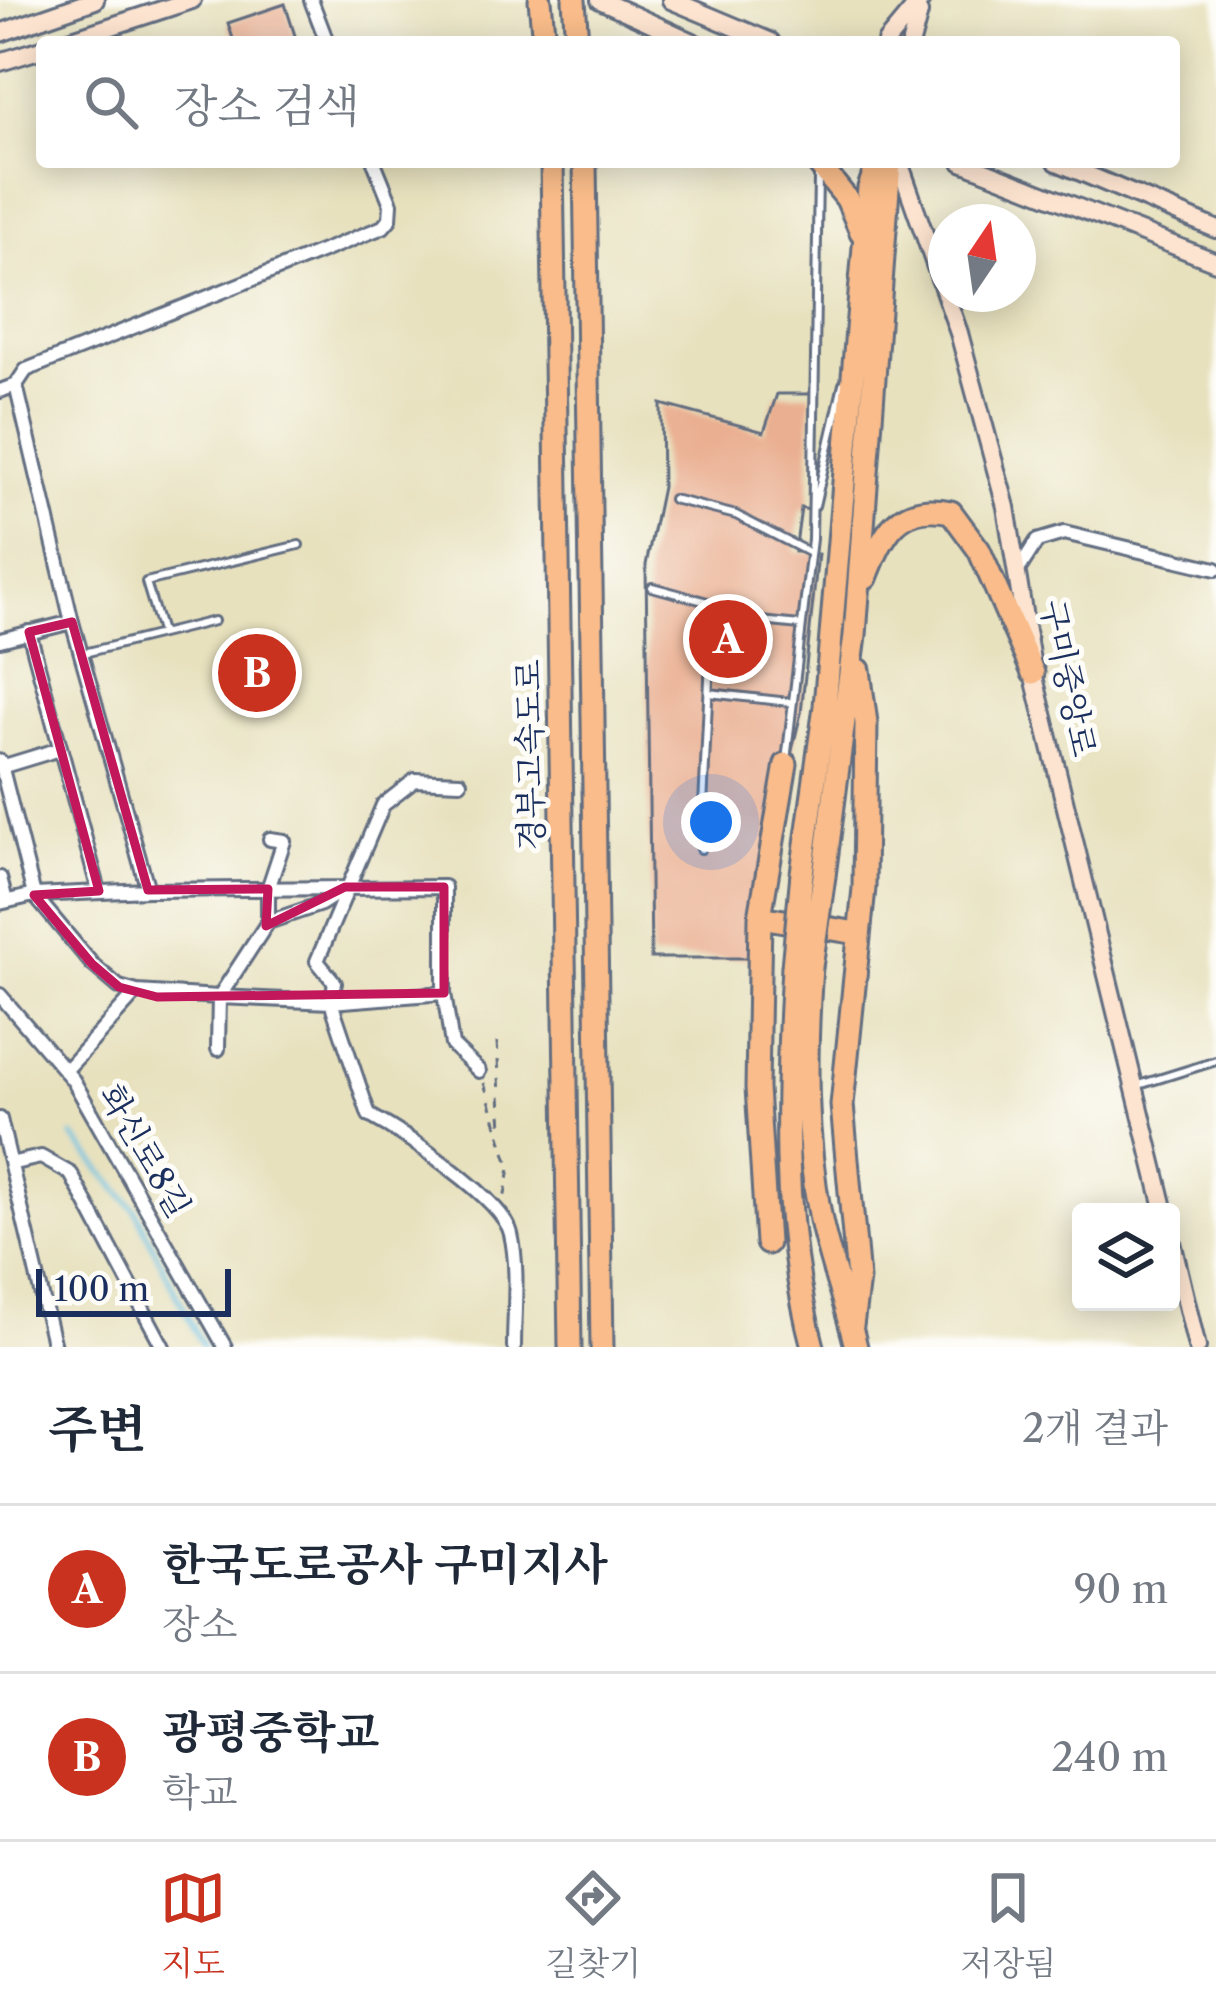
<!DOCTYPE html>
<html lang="ko">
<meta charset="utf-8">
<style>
body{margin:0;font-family:"Libre Caslon Text","Noto Serif KR",serif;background:#f6f6f7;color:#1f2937}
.controls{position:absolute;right:36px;bottom:36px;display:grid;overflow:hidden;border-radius:12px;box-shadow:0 6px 30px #0003}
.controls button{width:108px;height:108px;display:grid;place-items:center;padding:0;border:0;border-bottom:3px solid #e0e1e3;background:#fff;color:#1f2937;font:60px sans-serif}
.compass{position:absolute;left:928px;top:204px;width:108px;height:108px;border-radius:50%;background:#fff;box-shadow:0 6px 30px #0003;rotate:13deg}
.scale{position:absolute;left:36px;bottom:30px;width:195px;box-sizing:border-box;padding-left:12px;border:6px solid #1b2f5e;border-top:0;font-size:33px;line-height:42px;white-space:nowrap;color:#1b2f5e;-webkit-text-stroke:9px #fdfcf7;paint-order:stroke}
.you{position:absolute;left:711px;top:822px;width:42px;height:42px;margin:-30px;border:9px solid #fff;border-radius:50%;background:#1a73e8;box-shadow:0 0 0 18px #1a73e833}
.badge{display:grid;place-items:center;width:78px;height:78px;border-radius:50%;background:#c8321e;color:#fff;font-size:39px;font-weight:700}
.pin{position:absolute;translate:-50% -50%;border:6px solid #fff;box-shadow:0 3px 12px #0006}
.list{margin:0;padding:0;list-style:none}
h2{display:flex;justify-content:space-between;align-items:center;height:156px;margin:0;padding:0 48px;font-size:51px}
h2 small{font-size:39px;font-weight:400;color:#747a83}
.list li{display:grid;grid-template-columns:78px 1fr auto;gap:36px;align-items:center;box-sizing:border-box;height:168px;padding:0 48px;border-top:3px solid #e0e1e3}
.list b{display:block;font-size:45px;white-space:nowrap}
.list p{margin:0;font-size:39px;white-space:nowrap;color:#747a83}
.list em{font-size:39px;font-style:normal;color:#747a83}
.icon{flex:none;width:66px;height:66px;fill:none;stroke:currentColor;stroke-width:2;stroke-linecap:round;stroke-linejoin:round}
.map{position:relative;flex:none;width:1216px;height:1347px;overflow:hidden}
.search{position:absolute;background:#fff;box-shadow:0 6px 30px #0003;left:36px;right:36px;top:36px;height:132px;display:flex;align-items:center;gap:30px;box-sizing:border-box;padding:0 42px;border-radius:12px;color:#747a83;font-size:45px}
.sheet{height:492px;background:#fff}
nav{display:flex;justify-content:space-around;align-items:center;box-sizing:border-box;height:168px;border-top:3px solid #e0e1e3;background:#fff;font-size:33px;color:#747a83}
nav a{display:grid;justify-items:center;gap:6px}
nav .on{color:#c8321e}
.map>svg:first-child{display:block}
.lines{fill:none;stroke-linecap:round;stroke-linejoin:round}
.stream{stroke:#68c2e5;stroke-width:4.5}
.building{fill:#eaaf91}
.lane-casing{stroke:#626d80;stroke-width:12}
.street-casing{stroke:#626d80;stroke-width:18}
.secondary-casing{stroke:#626d80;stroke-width:22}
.highway-casing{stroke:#626d80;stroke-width:27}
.path{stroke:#626d80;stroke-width:3;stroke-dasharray:9 9;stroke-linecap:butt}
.lane{stroke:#fff;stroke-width:6}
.street{stroke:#fff;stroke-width:12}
.secondary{stroke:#fde4d0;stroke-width:16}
.highway{stroke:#f9bc8a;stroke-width:21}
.highway-bridge-casing{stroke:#626d80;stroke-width:27;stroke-linecap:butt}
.highway-bridge{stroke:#f9bc8a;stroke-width:21}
.marked{fill:none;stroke:#c2185b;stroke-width:9;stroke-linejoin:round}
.labels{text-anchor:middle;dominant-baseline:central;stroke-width:10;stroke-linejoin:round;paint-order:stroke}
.street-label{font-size:33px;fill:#1b2f5e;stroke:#fdfcf7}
</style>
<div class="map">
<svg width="1216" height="1347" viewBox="0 0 1216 1347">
<rect width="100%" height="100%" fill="#fdfcf7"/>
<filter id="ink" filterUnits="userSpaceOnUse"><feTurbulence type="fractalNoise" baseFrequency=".00833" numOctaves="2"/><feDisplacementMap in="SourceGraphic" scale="24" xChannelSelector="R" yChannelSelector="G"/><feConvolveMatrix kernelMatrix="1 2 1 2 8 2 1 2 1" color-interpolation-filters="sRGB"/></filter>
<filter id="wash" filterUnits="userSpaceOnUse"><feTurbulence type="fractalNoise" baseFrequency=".004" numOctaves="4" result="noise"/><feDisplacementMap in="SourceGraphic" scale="48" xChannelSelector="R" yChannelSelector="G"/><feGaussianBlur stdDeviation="2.7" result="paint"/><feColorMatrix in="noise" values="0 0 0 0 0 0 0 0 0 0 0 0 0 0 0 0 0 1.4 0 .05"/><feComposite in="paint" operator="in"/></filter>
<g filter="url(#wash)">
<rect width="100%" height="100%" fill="#e7e1be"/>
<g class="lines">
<!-- stream -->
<path class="stream" d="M73,1136L135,1210L203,1347"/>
</g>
<g id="blocks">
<!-- building -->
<path class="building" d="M285,4L297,42H234L228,23Z
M777,394H811L809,510L801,508L795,552L818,554L801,713L753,913L756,958H651L646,565L662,487L661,404L764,432Z"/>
</g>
</g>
<g filter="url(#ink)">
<use href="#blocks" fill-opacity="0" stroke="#626d80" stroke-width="3"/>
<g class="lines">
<defs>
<path id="lane" d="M673,499L736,515L810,553
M815,506L843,384
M652,587L711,603L712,616L800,625
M161,632L146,582L299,545
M84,653L214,621
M709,693L789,702
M786,761L812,539L818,176
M701,849L712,616
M1139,1085L1216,1061"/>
<path id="street" d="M311,0L327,42
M16,385L26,370L383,227L390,219L391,204L374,162
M0,391L16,385L72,622L148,890L34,895L0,903
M1017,572L1037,541L1064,533L1216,569
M29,632L99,891
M0,640L72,622
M0,761L34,895L92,964L119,987L137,992L219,997L218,1049
M1,767L60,749
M460,782L415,780L383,805L317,961L335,983L331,1002L369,1115C402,1133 503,1198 511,1234C519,1269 514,1311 514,1347
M0,878L6,901
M148,890L444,887V993L331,1002L219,997
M268,922L321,904L343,890
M444,993L452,1045L479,1071
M0,995L73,1080L225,1347
M219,997L268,922V889L284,841L270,839
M65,1071L137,992
M0,1119L54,1347
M14,1163L41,1157L71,1174L163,1347"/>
<path id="secondary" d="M600,0L693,42
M671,0L771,42
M0,33L95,0
M63,42L192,0
M886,42L921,0
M911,42L919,13
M0,62L42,49
M899,162L959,333L1006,507L1033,673L1165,1212
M962,162L1216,262
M1057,162L1216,229
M1171,1238L1197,1347"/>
<path id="highway" d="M540,0L544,42
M574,0L577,42
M552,162L570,1347
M585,162L602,1347
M817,162L847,199L861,232
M866,578C883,534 898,501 951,512L979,550L1033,673
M802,873L825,706L869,188L878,162
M824,876L855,635L890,162
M760,917L857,933
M793,967C786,1093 780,1224 813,1347
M811,967C805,1053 804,1134 821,1220C830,1263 846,1304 856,1347
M767,1243L757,1088L760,917L786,764
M852,1326L858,1279L842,1105L864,888L866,723L859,670"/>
</defs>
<!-- lane casing -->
<use href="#lane" class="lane-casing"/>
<!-- street casing -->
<use href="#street" class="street-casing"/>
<!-- secondary casing -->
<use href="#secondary" class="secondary-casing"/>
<!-- highway casing -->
<use href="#highway" class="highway-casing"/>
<!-- path -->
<path class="path" d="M497,1042L502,1129
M484,1083L510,1168L504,1200"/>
<!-- lane -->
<use href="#lane" class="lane"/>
<!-- street -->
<use href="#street" class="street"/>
<!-- secondary -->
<use href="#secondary" class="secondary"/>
<!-- highway -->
<use href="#highway" class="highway"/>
<defs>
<path id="highway-bridge" d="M793,967L802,873
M811,967L824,876"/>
</defs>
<!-- highway-bridge casing -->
<use href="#highway-bridge" class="highway-bridge-casing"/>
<!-- highway-bridge -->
<use href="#highway-bridge" class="highway-bridge"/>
</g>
</g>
<!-- marked area -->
<path class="marked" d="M72,622L148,890L268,889L266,926L345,887H444V993L157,997L119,987L92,964L34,895L99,891L29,632Z"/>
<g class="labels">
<!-- street labels -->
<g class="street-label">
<text transform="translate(1068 678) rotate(78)">구미중앙로</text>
<text transform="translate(530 755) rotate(-91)">경부고속도로</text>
<text transform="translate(145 1151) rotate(60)">화신로8길</text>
</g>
</g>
</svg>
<div class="controls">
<button><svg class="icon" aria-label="layers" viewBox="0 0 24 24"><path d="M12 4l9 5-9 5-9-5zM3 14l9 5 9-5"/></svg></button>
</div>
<svg class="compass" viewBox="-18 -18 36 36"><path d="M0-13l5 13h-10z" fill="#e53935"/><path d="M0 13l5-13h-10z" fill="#747a83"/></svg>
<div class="scale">100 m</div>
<div class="you"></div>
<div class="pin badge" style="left:728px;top:639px">A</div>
<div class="pin badge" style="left:257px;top:673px">B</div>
<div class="search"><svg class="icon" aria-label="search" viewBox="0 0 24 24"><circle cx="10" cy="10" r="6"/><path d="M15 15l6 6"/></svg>장소 검색</div>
</div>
<section class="sheet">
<h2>주변<small>2개 결과</small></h2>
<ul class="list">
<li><span class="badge">A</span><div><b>한국도로공사 구미지사</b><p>장소</p></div><em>90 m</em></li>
<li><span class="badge">B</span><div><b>광평중학교</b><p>학교</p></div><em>240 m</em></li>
</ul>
</section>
<nav>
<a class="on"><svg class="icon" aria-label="map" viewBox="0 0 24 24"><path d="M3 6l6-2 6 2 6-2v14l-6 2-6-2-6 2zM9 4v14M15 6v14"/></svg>지도</a>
<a><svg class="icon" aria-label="directions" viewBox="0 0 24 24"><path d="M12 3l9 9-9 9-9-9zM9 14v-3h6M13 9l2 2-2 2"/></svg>길찾기</a>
<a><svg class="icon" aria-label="saved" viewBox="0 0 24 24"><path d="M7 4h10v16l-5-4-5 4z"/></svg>저장됨</a>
</nav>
